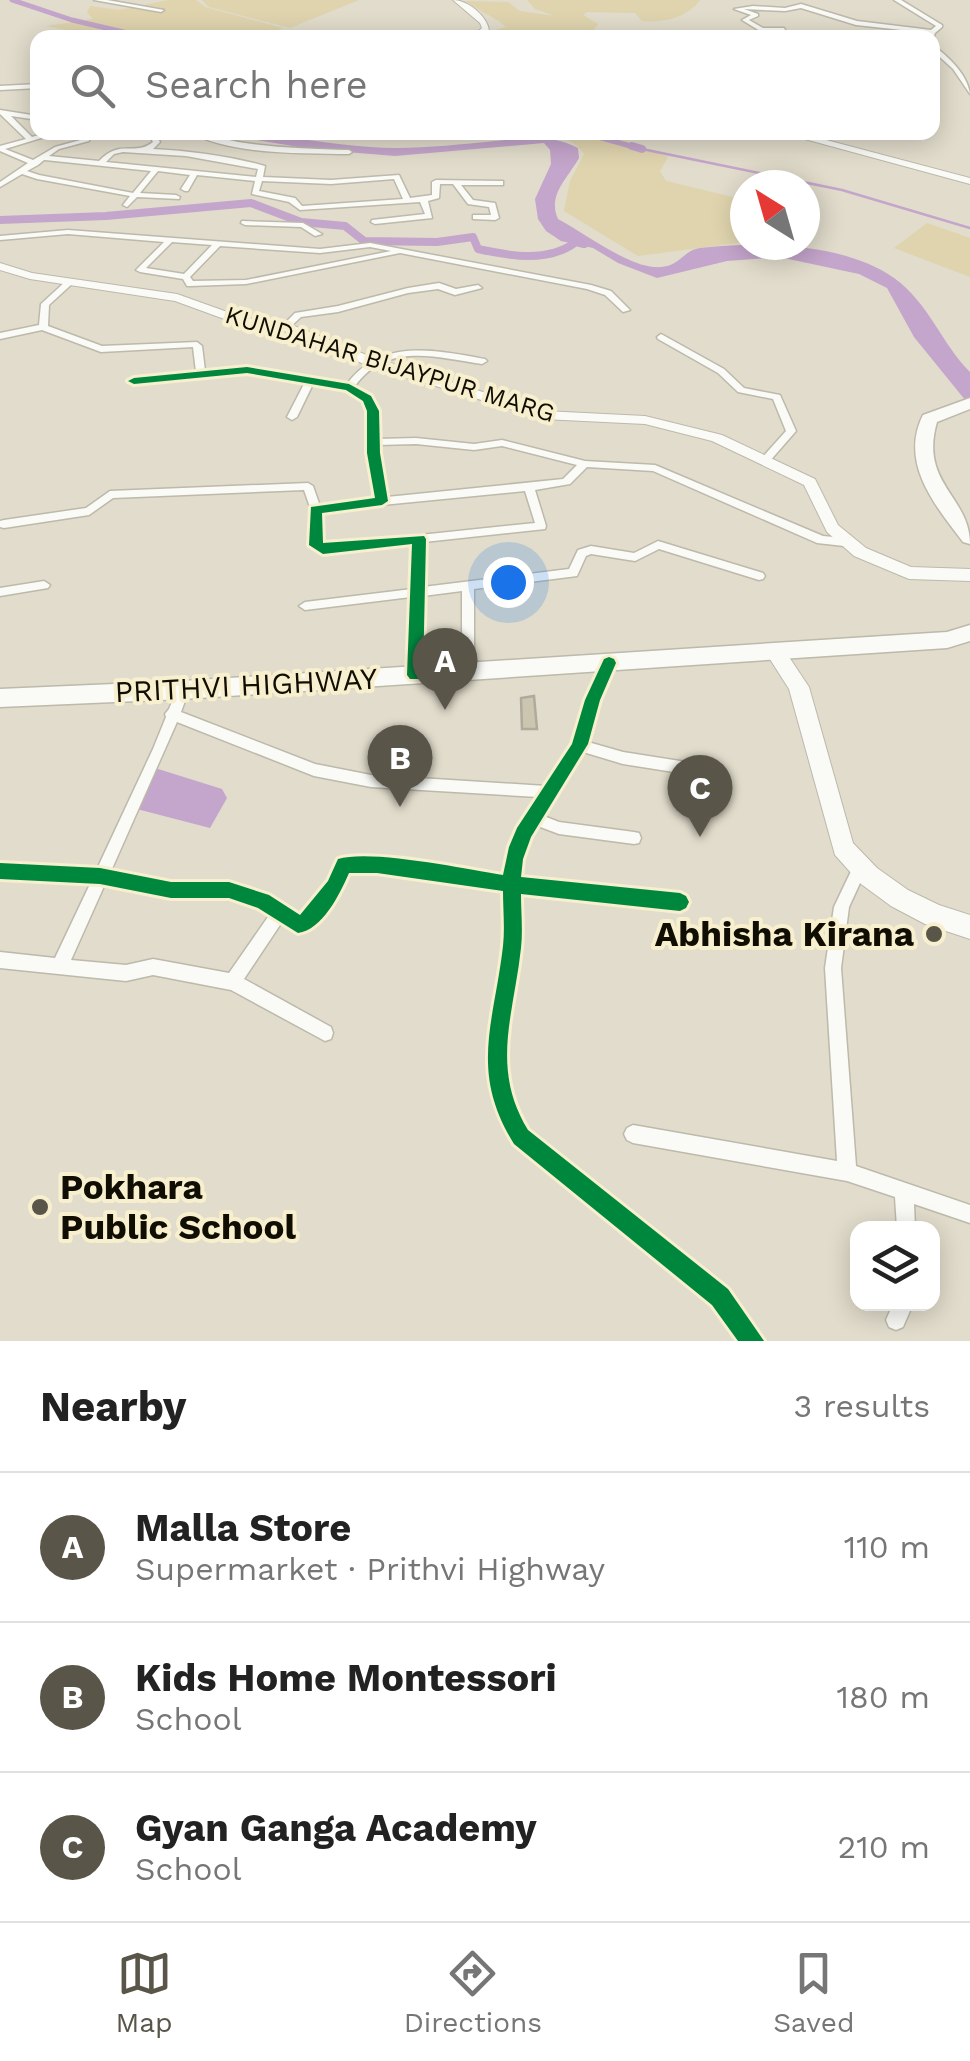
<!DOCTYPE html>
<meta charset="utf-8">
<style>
body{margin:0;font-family:"Work Sans",sans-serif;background:#f2f2f2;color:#222}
.controls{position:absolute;right:30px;bottom:30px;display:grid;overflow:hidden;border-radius:20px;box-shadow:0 5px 25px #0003}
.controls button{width:90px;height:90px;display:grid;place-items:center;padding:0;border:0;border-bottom:2px solid #e0e0e0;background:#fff;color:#222;font:50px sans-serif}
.compass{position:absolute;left:730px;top:170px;width:90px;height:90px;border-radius:50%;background:#fff;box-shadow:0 5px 25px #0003;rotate:323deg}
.you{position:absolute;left:508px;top:582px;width:35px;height:35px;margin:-25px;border:8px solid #fff;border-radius:50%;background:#1a73e8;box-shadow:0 0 0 15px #1a73e833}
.badge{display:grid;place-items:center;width:65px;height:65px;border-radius:50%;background:#595549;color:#fff;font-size:32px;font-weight:700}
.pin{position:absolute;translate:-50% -82px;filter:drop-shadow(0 2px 5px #0008)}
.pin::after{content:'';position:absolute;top:52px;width:35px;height:30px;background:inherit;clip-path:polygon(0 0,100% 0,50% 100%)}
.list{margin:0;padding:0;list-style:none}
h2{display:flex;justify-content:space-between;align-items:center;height:130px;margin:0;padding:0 40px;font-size:42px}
h2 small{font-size:32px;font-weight:400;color:#767676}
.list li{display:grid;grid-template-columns:65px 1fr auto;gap:30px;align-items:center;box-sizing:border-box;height:150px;padding:0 40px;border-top:2px solid #e0e0e0}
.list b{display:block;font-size:38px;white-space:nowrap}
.list p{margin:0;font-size:32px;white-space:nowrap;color:#767676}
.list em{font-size:32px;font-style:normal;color:#767676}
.icon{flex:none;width:55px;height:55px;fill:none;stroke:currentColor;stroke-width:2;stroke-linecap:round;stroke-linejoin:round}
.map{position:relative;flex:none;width:970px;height:1341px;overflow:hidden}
.search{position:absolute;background:#fff;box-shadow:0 5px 25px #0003;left:30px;right:30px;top:30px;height:110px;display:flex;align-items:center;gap:25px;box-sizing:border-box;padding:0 35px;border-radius:20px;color:#767676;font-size:38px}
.sheet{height:580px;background:#fff}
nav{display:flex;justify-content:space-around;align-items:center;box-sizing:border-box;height:140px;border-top:2px solid #e0e0e0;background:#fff;font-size:28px;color:#767676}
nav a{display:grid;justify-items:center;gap:5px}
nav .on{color:#595549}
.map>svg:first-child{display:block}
.green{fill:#dfd4ae}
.water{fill:#c4a5cb}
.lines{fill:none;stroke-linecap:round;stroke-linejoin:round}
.stream{stroke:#c4a5cb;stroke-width:2.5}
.canal-far1{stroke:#c4a5cb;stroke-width:5}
.canal{stroke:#c4a5cb;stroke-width:8}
.building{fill:#ccc5af;stroke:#aeaa9d;stroke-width:2.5}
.minor-casing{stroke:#bdb9ab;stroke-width:3}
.secondary-casing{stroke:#bdb9ab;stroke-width:2}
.primary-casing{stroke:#bdb9ab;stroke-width:2}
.trunk-casing{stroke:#bdb9ab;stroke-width:3}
.minor{fill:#fafaf7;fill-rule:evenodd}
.secondary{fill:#fafaf7;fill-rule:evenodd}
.primary{fill:#fafaf7;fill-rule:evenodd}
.trunk{fill:#fafaf7;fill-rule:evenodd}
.cycleway-casing{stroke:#f8efce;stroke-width:6}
.cycleway{fill:#00873e;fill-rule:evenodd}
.poi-dot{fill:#595549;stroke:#f8efce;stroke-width:4}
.labels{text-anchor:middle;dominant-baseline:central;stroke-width:8;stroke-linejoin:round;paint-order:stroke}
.far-street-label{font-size:25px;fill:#100d03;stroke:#f8efce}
.street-label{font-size:30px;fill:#100d03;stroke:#f8efce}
.near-poi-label{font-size:35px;font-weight:bold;fill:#100d03;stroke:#f8efce;text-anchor:end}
</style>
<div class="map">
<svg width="970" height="1341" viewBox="0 0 970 1341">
<rect width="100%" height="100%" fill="#e1dccb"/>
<!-- green -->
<path class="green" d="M169,0H196L205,7L283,28L258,38H107L46,26L93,19L87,12L90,6L119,10Z
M202,0H359L290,28L209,7Z
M527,0H700C687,18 664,23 642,21L635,13L587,12L583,15L598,24L588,38L501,37L492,31L506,27C500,20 476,9 465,1L508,2L520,11L555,16L535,9Z
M529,133H606L668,157L660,171L666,181L745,200V242L638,256L564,211L570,181L584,154C571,134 549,136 528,137Z
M927,223L970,238V277L894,248Z"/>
<!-- water -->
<path class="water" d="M215,133C267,132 318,143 370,147C412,150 453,145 495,141C526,138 548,133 578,148L579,158C568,178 547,195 558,219C584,233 626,265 654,267C680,269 681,251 700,248C758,241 845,243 894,278C929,303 941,343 970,372V406L914,337L887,288L859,274L779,257L727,261L657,278L618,263L593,248L561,241L546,231L538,219L535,199L551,164L550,150L544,143L395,156L310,149Z
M155,768L222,789L227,798L210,828L133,808Z"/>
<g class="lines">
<!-- stream -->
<path class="stream" d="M642,149L842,190L970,228"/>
<!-- canal-far1 -->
<path class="canal-far1" d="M12,0L72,20L149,38
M580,132L641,149"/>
<!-- canal -->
<path class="canal" d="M632,146L642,149
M0,220L106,216L251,203L301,222L345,226L364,241L437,242L473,237L478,249C510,256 548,263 576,242L584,244"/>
</g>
<!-- building -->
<path class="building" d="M534,696L537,729H522L521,698Z"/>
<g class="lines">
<defs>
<path id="minor" d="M94,0H107L164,10L161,12Z
M894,0H901L942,25V27L935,33L933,39L928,38L929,33L856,25L801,8L785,11L744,9L758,14V16L749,20L763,28H784L790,38H784L780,31H760L742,20L751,15L734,9L753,6L785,8L801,4L857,21L931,30L936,26Z
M932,44C948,57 967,73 970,94L953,69L932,50Z
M38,84V88L0,90V86Z
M0,110L38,116V120L11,116L32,137L49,132H61L5,149L33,160L55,147L84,139V132H90L89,141L59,149L49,156L99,161C121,138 134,157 153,142L147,132H154L160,142L153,149C190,151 229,156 265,166L263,177L331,180L399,175L410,198L432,195V182L436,180L500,181H503V185H461L473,200L495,203L499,218L495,220L473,219V215H491L489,207L468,204L453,184H440L439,198L428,201L432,218L375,224L371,222L372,220L425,214L420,202L300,210L289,202L252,194L255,181L197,175L188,191H185L181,189L190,175L158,171L140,193L176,195L180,197L179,199L137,197L127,207L123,205L130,196L37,179L22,174L0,187V182L28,163L0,151V146L26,139L0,114ZM123,152L186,156L258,169L256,177L106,162L114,154ZM44,160H45L151,171L133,193L39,175L27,171L38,165ZM394,179L403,199L302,206L295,198L259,191L262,181L331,184Z
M190,132C208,132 227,141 245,143C279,148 314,149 349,150L352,152L349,154C303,153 230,155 190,132Z
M242,221L303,223L322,234L315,236L301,227L245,225L241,223Z
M68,230L320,249L370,243L591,285L611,291L630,310L623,312L605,295L587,289L400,253L246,284L190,286H187L183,279L140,272L136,270L164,242L68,234L0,240V236ZM172,242L212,245L184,274L146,268ZM220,246L320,253L370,247L391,251L246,280L193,281L190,277Z
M66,281L73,283L49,305L48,326L102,346L197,342L202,346L205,371L247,367L347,384C381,338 435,350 485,359L487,361L482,364C435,357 387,342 355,386C381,399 378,413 378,439L416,438L474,444L502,440L585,461L655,465L823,536L844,538L850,542L844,546L817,543L653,471L587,467L570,484L535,490L546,526L545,529L424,542L423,587L569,569L578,550L591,546L634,553L658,541L763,573L765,576L763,579L759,580L659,549L635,561L591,554L586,556L577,576L474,589V671L472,674H464L462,671V591L423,596L421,675L419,679H411L409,675L411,597L305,610L299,606L305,602L412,589L413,543L319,552L310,545L311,510L304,490L113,498L89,515L4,528L0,527V521L4,520L86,508L110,491L308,483L313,486L320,506L376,498L367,442L369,419L366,404L356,394L346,389L313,384L297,417L292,420L287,417L305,382L247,373L134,384L129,381L134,378L196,372L193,347L101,352L42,330L0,339V333L39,325L41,304ZM416,444L474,450L502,446L577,465L563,479L387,497L378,445ZM525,491L535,523L325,545L322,543L321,513L382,505Z
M439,283L456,289L478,285L482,288L455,295L438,289L408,293L338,312L301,317L288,329L281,327L295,313L338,306L408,288Z
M661,334L724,369L744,388L780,395L796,431L769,462L765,463L760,460L786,431L773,399L738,392L718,373L658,339L657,337Z
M44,581L50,585L48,588L0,596V588Z
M609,658L613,660L615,663L599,700L588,742L623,752L718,767L723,769L725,773L723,777L718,779L623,764L583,752L556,796L541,815L559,822L634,832L639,833L641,838L639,843L634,844L559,834L535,825L525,847L519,878L567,885L680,895L685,897L687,902L685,907L680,909L567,899L519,892C520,910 521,929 519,947C514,999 491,1060 515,1111C518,1118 523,1124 527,1131L727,1290L759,1334L762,1341H740L713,1304L515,1143C469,1068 496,1024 504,945C506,927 504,908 504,890L377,872H348L339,892L309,929L298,931L282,922L244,979L331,1027L333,1033L331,1039L325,1041L231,990L153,975L126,981L0,968V952L55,958L91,882L0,878V864L97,869L153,749L166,717L165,714L169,709L179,686H187L189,690L181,712L315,764L371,775L546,786L574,744L586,700L605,660ZM177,722L314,776L371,787L538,797C521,821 508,847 505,876L377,858H344L339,860L329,882L300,917L268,896L229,883H171L111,871ZM105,884C126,888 147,894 169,897C208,902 233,890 270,914L229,973L153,959L126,965L71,960Z
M859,863L864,865L866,870L849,907L841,968L856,1166L970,1205V1223L914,1204L915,1228H897L895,1197L847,1181L633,1143L627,1140L624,1134L627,1128L633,1125L837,1161L825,968L834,907L854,865Z
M893,1304H913L903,1327L896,1330L889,1327L886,1320Z"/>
<path id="secondary" d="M453,0C468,0 488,17 489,31L480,38H470L482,28L480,23Z
M604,132H634L619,140Z
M779,132H796L970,178V184Z
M0,263L32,273L177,294L244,318L289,324L374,358L544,411L645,416L722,435L815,479L838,525L866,548L911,567L970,569V581L909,579L854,556L827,532L804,485L712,441L645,424L543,419L364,364L282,330L238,324L175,301L30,279L0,270Z"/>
<path id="primary" d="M776,645L783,648L809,687L853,843L877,868L908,890L939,905L970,915V939L925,924L891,906L861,884L835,855L789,689L766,653L769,648Z"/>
<path id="trunk" d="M970,398V409L937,422C919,484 970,496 970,544L963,542C935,505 899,463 923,415Z
M970,625V641L947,648L183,699L0,707V689L183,681L947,632Z"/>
</defs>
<!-- minor casing -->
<use href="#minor" class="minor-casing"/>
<!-- secondary casing -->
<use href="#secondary" class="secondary-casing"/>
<!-- primary casing -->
<use href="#primary" class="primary-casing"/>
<!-- trunk casing -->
<use href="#trunk" class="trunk-casing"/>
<!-- minor -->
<use href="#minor" class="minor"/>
<!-- secondary -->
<use href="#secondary" class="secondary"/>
<!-- primary -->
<use href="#primary" class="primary"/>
<!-- trunk -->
<use href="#trunk" class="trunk"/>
<defs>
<path id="cycleway" d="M247,367L349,384L371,396L379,411L380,453L388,501L382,505L322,513L323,543L424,536L426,539L423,675L420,679H410L407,675L412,544L323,554L309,545L311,507L375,498L367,453V411L363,401L346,390L247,373L134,384L128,381L134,378Z
M609,657L614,659L616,663L600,700L588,744L531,837L523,859L521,877L680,893L686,896L689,902L686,908L680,911L521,894C521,912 523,930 521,948C514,1014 490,1068 528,1130L728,1289L764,1341H738L712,1305L514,1144C469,1071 494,1024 503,946C505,928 503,909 503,891L377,873H349C340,894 322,930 298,933L258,908L229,898H171L100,884L0,879V863L100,868L171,882H229L269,895L300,915L328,881L338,859C371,849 465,869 503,875L509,847L517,828L572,744L585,700L604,659Z"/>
</defs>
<!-- cycleway casing -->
<use href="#cycleway" class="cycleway-casing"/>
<!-- cycleway -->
<use href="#cycleway" class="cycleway"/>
</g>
<!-- markers -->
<g class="poi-dot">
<circle cx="934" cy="934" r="10"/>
<circle cx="40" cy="1207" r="10"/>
</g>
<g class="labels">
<!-- far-street labels -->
<g class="far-street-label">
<text transform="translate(390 364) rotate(17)">KUNDAHAR BIJAYPUR MARG</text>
</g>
<!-- street labels -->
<g class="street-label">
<text transform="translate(246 685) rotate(-3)">PRITHVI HIGHWAY</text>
</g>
<!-- near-poi labels -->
<g class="near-poi-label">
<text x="914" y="934">Abhisha Kirana</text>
<text x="60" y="1187" text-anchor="start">Pokhara<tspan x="60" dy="40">Public School</tspan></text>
</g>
</g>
</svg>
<div class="controls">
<button><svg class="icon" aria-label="layers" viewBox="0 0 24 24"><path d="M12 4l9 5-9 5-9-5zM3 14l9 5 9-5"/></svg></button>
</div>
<svg class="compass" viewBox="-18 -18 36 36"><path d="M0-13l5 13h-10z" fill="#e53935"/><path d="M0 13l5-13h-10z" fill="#767676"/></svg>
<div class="you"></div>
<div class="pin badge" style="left:445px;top:710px">A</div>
<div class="pin badge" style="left:400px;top:807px">B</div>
<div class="pin badge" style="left:700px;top:837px">C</div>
<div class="search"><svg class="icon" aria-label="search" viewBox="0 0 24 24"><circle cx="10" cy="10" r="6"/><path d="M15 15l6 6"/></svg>Search here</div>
</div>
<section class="sheet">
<h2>Nearby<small>3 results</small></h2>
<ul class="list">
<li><span class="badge">A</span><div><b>Malla Store</b><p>Supermarket · Prithvi Highway</p></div><em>110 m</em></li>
<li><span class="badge">B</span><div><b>Kids Home Montessori</b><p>School</p></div><em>180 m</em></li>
<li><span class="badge">C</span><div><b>Gyan Ganga Academy</b><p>School</p></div><em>210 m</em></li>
</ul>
</section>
<nav>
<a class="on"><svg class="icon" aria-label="map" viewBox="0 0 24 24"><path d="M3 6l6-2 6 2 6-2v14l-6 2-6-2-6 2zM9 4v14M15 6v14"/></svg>Map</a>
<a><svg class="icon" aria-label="directions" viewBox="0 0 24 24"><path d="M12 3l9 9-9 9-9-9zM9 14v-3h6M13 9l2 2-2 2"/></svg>Directions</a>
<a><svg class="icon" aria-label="saved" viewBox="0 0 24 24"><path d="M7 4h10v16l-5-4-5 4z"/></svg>Saved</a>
</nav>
